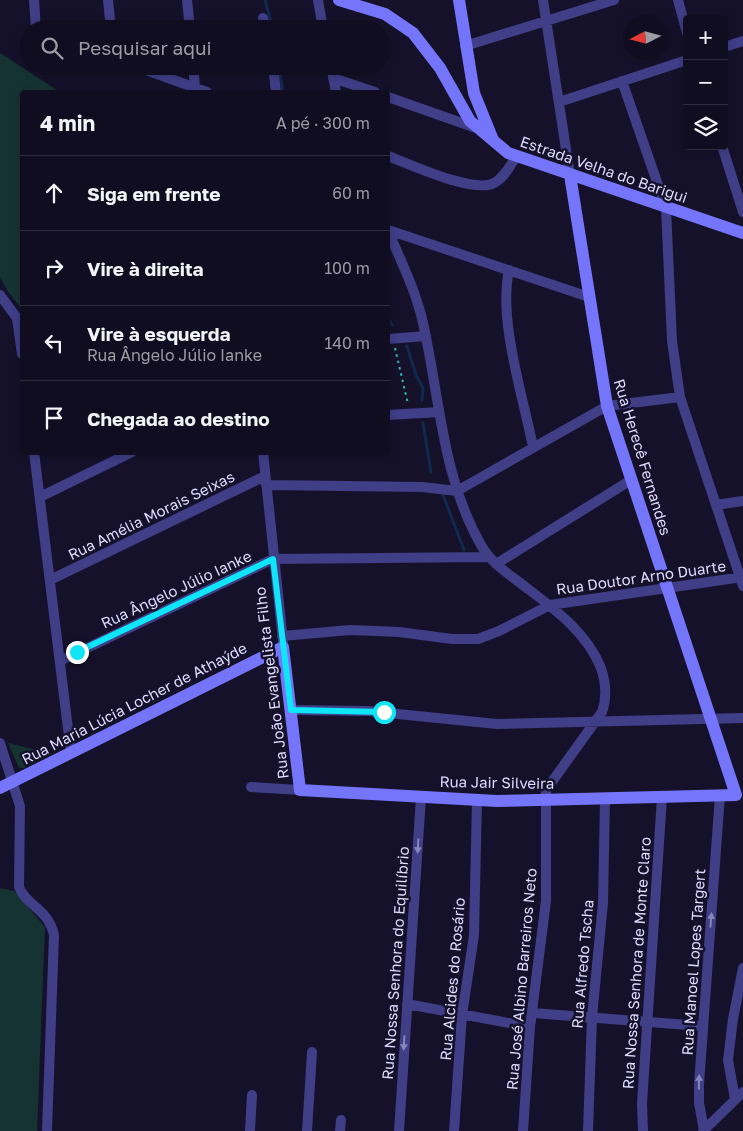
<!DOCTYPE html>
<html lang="pt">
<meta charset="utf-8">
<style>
body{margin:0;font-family:"Golos Text",sans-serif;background:#191629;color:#f1f3f6}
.controls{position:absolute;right:15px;top:15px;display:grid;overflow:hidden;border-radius:5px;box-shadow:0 2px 8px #0003}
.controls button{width:45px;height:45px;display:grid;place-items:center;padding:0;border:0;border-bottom:1px solid #302d3e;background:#100d20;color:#f1f3f6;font:25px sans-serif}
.compass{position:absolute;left:623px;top:15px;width:45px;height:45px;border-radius:50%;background:#100d20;box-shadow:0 2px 8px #0003;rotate:264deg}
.stop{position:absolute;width:15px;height:15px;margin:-11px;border:4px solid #0ee6f8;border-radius:50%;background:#fff}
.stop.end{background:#0ee6f8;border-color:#fff;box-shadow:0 1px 5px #0008}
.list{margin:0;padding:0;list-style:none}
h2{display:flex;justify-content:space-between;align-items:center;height:65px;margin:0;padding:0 20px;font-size:21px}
h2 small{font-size:16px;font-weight:400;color:#9c9ca5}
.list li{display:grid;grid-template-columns:32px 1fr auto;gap:15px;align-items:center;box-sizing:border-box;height:75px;padding:0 20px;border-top:1px solid #302d3e}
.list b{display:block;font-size:19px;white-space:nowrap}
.list p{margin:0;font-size:16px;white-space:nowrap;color:#9c9ca5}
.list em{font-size:16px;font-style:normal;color:#9c9ca5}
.icon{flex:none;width:28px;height:28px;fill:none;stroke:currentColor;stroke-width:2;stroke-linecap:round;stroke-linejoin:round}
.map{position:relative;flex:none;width:743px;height:1131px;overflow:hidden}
.search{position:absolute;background:#100d20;box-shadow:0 2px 8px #0003;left:20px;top:20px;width:370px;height:55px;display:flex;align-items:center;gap:12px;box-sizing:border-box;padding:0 18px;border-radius:28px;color:#9c9ca5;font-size:19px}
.panel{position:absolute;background:#100d20;box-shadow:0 2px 8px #0003;left:20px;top:90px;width:370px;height:365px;border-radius:5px}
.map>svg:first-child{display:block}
.green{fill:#153332}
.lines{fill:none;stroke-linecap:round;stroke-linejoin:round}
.stream{stroke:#11294e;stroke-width:3}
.path{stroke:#34b9ad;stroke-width:2;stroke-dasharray:2.5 4;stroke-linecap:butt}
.street{stroke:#3f3e87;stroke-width:10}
.secondary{stroke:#7575fb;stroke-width:12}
.oneway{fill:#8785bd}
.route{stroke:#0ee6f8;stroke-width:6}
.labels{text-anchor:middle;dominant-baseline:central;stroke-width:5;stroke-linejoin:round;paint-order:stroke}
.street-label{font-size:15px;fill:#dedbfe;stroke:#15112a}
</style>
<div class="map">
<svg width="743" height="1131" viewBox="0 0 743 1131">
<rect width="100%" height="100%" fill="#15112a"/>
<!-- green -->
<path class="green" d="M0,53L60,92H22V310L7,290L0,277Z
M8,743L53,754L24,768H19Z
M0,888L14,891L45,927L37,1131H0Z"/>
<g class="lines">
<!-- stream -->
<path class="stream" d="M265,0L273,29
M279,66L283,92
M388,319L392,325
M407,346L416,375L423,388L422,400
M423,423L431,472
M443,495L464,550"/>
<!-- path -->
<path class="path" d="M395,348L408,404"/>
<!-- street -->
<path class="street" d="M34,0L36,29
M108,0L111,29
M187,0L190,29
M318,0L323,29
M543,0L570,175
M678,0L687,33
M263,18L266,29
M465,46L614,0
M724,47L743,41
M135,66L207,92
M193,66L195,87
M273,66L276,92
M331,66L336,92
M333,78L375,92
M622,81L666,208L672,341L680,397L743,586
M388,97L476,128
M559,102L687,60
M722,146L743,212
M388,156C409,164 474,194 494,183C504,178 510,166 516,157
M388,230L589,297
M388,231C401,261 416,291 423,323C440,398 442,477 481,545C490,561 504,571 519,582C550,606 586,630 601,668C606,683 607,698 602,712L546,790V901L530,1027L523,1131
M509,270C498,320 523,396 533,447
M0,295L17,318L22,354
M388,339L426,336
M388,415L439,412
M34,452L71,753
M263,452L283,641
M266,485L422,487L457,491L607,406L680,397
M40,497L132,452
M716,505L743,501
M496,564L631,480
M50,580L265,476
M282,636L350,630L399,632L452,639H478L499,631L550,605L743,577
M60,661L273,559L489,557
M291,710L368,711L497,724L743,718
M0,743L20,806L19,887C26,906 48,908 54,935L47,1131
M251,787L300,790
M407,1004L530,1027
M533,1013L701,1026
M735,1099L728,1060L733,1019L743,968
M704,1130L699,1103V1084L720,795
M250,1131L252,1095
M307,1131L312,1052
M340,1131L341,1120
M399,1131L421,797
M454,1131L462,1015L474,935L477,800
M588,1131L592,1017L603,903L605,799
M643,1131L642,1104L662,797
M703,1131L743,1092"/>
<!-- secondary -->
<path class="secondary" d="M339,0L385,14L413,33L440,68L470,121L508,153L743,233
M459,0L474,93L493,140
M0,788L283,647L300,790L497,801L736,795L607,406L570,175"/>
</g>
<!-- one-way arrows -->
<defs><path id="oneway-solid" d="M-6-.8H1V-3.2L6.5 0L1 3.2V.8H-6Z" transform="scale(1.25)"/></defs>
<g class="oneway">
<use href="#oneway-solid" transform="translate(418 846) rotate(93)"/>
<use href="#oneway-solid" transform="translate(711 920) rotate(-85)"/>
<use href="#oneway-solid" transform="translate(404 1043) rotate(93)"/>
<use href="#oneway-solid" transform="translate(699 1082) rotate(-89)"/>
</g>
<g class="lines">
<!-- route -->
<path class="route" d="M77,652L273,559L291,710L384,712"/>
</g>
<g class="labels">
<!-- street labels -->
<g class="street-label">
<text transform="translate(604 169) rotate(19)">Estrada Velha do Barigui</text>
<text transform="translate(643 457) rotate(73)">Rua Herecê Fernandes</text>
<text transform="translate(151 515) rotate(-26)">Rua Amélia Morais Seixas</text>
<text transform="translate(641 577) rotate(-8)">Rua Doutor Arno Duarte</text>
<text transform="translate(176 589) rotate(-25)">Rua Ângelo Júlio Ianke</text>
<text transform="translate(271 683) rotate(-97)">Rua João Evangelista Filho</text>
<text transform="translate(134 703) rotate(-27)">Rua Maria Lúcia Locher de Athaýde</text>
<text transform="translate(497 782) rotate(1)">Rua Jair Silveira</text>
<text transform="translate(693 962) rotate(-86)">Rua Manoel Lopes Targert</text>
<text transform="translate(395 963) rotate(-86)">Rua Nossa Senhora do Equilíbrio</text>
<text transform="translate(636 963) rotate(-86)">Rua Nossa Senhora de Monte Claro</text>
<text transform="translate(582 964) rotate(-85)">Rua Alfredo Tscha</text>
<text transform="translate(452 979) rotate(-85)">Rua Alcides do Rosário</text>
<text transform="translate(521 979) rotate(-85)">Rua José Albino Barreiros Neto</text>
</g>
</g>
</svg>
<div class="controls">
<button>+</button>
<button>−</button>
<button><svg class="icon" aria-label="layers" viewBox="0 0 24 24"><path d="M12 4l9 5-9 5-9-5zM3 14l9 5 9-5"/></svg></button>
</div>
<svg class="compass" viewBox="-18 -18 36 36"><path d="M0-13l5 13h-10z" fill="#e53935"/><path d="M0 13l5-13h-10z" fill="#9c9ca5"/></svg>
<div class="stop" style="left:384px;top:712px"></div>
<div class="stop end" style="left:77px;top:652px"></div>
<div class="search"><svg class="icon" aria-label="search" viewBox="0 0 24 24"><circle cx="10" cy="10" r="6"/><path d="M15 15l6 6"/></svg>Pesquisar aqui</div>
<section class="panel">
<h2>4 min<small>A pé · 300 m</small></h2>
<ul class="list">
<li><svg class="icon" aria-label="ahead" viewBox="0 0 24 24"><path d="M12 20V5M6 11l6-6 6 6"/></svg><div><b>Siga em frente</b></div><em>60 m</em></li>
<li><svg class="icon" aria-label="right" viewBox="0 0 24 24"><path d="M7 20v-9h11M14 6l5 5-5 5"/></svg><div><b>Vire à direita</b></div><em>100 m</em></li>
<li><svg class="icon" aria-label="left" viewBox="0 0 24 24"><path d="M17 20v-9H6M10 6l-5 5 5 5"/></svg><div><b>Vire à esquerda</b><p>Rua Ângelo Júlio Ianke</p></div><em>140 m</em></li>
<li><svg class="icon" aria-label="arrive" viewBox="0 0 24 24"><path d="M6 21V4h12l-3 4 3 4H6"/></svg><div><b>Chegada ao destino</b></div></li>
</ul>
</section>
</div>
